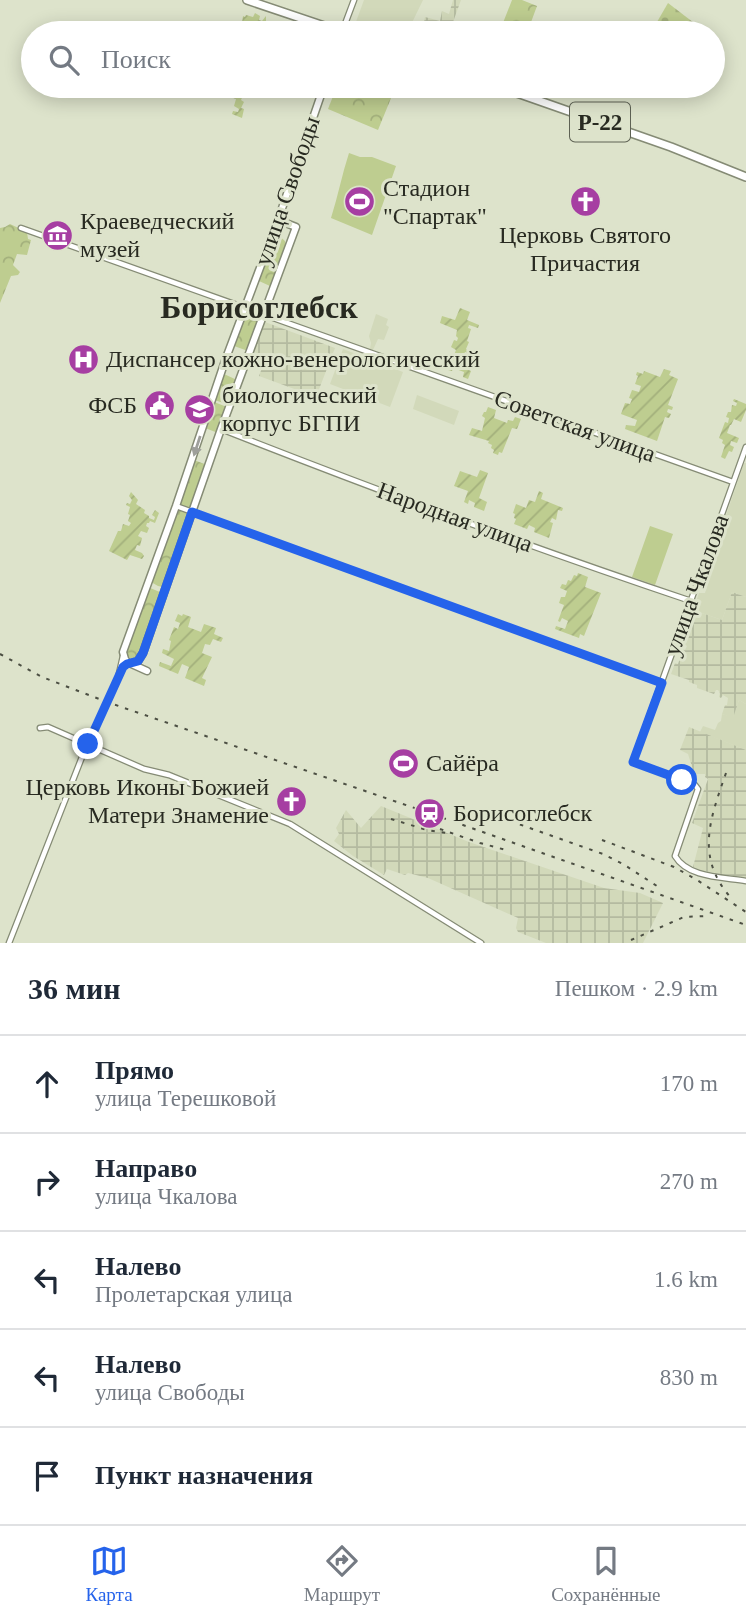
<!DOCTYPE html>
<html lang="ru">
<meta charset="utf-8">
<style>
body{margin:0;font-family:"Times New Roman",serif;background:#f2f2f3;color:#1f2937}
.stop{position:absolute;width:21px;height:21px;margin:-16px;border:5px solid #2563eb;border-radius:50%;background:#fff}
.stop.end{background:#2563eb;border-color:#fff;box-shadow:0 2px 7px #0008}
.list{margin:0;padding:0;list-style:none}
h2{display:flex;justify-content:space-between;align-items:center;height:91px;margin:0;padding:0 28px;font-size:30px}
h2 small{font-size:23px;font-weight:400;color:#747a83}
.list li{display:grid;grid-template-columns:46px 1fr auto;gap:21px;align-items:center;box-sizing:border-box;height:98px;padding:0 28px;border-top:2px solid #e0e1e3}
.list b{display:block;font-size:26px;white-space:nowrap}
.list p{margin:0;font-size:23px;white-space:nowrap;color:#747a83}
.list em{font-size:23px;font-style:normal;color:#747a83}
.icon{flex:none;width:38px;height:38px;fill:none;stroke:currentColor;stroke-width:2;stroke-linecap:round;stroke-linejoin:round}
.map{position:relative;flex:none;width:746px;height:943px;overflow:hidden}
.search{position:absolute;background:#fff;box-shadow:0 4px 18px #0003;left:21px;right:21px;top:21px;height:77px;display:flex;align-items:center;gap:18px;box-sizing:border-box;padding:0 24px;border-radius:38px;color:#747a83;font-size:26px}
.sheet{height:581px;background:#fff}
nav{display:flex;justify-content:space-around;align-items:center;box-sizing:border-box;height:98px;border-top:2px solid #e0e1e3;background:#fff;font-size:19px;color:#747a83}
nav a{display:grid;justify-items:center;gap:4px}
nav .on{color:#2563eb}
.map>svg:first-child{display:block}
.built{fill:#d2d9ba}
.industrial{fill:url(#industrial-grid)}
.cemetery{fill:url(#cemetery-stones)}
.park{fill:url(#park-crowns)}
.garden{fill:url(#garden-furrows)}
.pitch{fill:#becd90}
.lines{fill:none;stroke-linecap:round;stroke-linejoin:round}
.minor-casing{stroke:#858b75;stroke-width:7}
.major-casing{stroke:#858b75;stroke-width:9}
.highway-casing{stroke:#858b75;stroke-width:10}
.minor{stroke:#fff;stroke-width:4.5}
.major{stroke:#fff;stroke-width:6}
.highway{stroke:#fff;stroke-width:7}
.rail{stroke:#4c4f43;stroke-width:2;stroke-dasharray:3.5 7;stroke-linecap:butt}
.oneway{fill:#9e9f9b}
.route{stroke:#2563eb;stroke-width:9}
.labels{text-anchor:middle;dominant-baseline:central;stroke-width:6;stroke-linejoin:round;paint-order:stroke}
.shield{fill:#dde3cb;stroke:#5e6254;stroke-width:2}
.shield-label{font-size:23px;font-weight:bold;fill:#282a21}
.poi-label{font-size:24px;fill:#282a21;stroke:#dde3cb;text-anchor:start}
.street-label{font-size:24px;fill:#282a21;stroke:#dde3cb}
.district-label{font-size:32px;font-weight:bold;fill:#282a21;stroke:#dde3cb}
</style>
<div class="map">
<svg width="746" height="943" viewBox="0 0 746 943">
<defs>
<pattern id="industrial-grid" width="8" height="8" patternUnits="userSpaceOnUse" patternTransform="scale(1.75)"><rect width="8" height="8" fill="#d2d9ba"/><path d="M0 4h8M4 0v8" fill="none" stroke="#b4baa0"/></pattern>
<pattern id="cemetery-stones" width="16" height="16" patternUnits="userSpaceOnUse" patternTransform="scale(1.75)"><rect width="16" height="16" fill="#becd90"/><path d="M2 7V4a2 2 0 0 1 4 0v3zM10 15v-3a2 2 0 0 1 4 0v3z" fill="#a3b07c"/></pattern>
<pattern id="park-crowns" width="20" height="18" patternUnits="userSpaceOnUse" patternTransform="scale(1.75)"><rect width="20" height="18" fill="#becd90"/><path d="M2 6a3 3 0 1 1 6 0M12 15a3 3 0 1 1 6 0" fill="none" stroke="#a3b07c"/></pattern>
<pattern id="garden-furrows" width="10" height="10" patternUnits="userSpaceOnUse" patternTransform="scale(1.75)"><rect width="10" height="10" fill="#becd90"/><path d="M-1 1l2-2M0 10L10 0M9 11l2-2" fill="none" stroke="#a3b07c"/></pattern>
</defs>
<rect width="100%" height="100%" fill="#dde3cb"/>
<!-- built -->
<path class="built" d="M364,0H423L407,33H364L353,30Z
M376,314L388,319L386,325L389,327L384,340L378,339L373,350L370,349L371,343L369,336Z
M343,349L403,372L390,407L330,384Z
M417,395L459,411L454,425L413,409Z
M744,463H746V597L732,592L722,620L693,610L699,593H705L707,586L703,582L707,571L711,572L715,561L711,559Z
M739,700L746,704V750L700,732L703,726L715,730L718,723L721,721L722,714L733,717Z"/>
<!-- industrial -->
<path class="industrial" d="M453,0H461L449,33H422L425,17L440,21L442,11L449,14Z
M265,322L335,348L316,397L259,376L266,357L254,352Z
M732,592L746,597V704L739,700L733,718L722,714L725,705H727L728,698L723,695L721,698L719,697L720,693L718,690H716L714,694L697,688V685L689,682V680L671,674L675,663L678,664L683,649L685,650L687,646L682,643L693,610L722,620Z
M689,727L746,750V878L704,871L693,867L703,828L692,823L708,779L705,777V774H696L693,770L688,754L680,750Z
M381,806L469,842L604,888L640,893L663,903L643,943H546L518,932L516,928L518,918L428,878L408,873L405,875L387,869L384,875L353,856L334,841L339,834L336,828L346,810L361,828Z"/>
<!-- cemetery -->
<path class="cemetery" d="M668,3L698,26L693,33H675L657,22Z"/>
<!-- park -->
<path class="park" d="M512,0H522L537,6L527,33H499Z
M337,86H396L378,130L328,109Z
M10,224L27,232L28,239L31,240L27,255L17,254L13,265L20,272L18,275L11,276L0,303V228L5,227Z
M279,225L278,235L285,241L286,247L273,285L270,286L259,281Z
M246,316L260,321L248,351L234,346Z
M224,374L237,380L228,405L215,400Z
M214,402L227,407L218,433L205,428Z
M194,460L207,465L190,508L180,505Z
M179,509L189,513L163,587L158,586L151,582L177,510Z
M148,587L162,593L140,657L136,660L130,658L126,653Z"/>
<!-- garden -->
<path class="garden" d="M255,13L260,16L259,20L262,21L266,16V22L271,24L270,28L267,27L265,33H244V31L235,28L238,21L242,23L243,16L245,17L246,15L253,17Z
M224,86H250L247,94L244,93L241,100L244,102L241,108L244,109L242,118L232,114L233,111L238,112L239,109L234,106L236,99L225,95L227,92L224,90L225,87Z
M460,308L470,312L467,320L479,325L478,328L469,325L468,328L471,329L467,341L469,342L466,349L473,352L472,354L465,352L459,366L471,371L468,379L463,377L464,372L453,368L452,371L448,370L456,350L451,347L454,340L457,341L458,338L456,336L457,330L440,323L442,316L455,320Z
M664,369L671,371L669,375L678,379L668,405L673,407L672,410L668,409L667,412L671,414L669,418L665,417L657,441L625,429L626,425L635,426L637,420L621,414L625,403L630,404L632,399L629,398L632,390L639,392L641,386L635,384L638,376L636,375L637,372L643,374L644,371L660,377Z
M734,399L746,404V410L741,422L734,419L731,425H730L727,433L739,438L737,443L731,441L730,445L734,447L732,452L729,451L725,459L721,457L725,445L722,443L723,440L719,438L725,422L728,423L729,418L726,417L728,412H731L732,405L736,406L737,403L733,401Z
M488,407L496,410L494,418L507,423L508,420L513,421L515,417L521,419L517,429L512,428L502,453L499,452L498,455L493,453L494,450L491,448L492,445L488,443L489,441L469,435L472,428L482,431L485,418L482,416L484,412H486Z
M480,470L488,473L479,498L487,502L484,511L474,507L475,503L469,500L468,504L464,502L468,491L454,486L460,471L477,477Z
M539,491L543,493L541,499L563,508L562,511L558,510L556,520L552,518L550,522L553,523L549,538L534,532L535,528L529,525L527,529L514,524L516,519L514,518L515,514L513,513L516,504L526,508L529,500L535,502Z
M131,492L138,500L136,504L145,510L144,513L149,516V518L154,520L155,517L152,515L155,510L159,513L155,523L150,521L149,523H147L146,526L149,528L147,533L141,531L138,536L142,538L140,546L137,545L135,550L142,553L144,556L142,559L130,555L127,560L109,551L118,531H121L123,524L129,526L131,523L128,521L130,515L128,514L130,507L126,505L127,503L130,504L132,500L129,496Z
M578,573L588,577L585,587L601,593L584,636L580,634L579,638L555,629L556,626L565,629L568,621L562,618L560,622L558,621L564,605L559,603L561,597H565L567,591L560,588L562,584L566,585L568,580L571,581L574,575L577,576Z
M178,614L182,616L183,614L191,617L188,627L201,632L204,624L216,628L214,634L223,638L221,642L213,639L210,645L205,644L202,653L212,657L202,678L206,680L204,686L185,678L189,667L182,664L178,674L159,666L160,662L171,666L174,659L162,653L163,649L169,651L171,641L169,640L174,627L178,629L180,623L175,621Z"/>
<!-- pitch -->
<path class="pitch" d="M349,153L360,157H372L396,166L372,235L331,218C338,196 342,174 349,153Z
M650,526L673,534L655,585L632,577Z"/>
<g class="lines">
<defs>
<path id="minor" d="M342,32L354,0
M21,228L733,482
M221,429C376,490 533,548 691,601
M746,447L633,762L695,785L698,789L675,856C688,878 723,877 746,881
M176,506L662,683
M40,728L48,727L144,769L169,775L290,824L481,943
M9,943L82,757L118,678L123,656"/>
<path id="major" d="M132,663L138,661L143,653L221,429L296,227L278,220
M147,671L127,662L125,659L123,652L176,506L226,358L278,220L324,86"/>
<path id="highway" d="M247,0L345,33
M497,86L671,147L746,177"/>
</defs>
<!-- minor casing -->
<use href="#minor" class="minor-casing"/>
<!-- major casing -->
<use href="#major" class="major-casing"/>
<!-- highway casing -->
<use href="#highway" class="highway-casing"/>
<!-- minor -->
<use href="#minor" class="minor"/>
<!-- major -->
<use href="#major" class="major"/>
<!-- highway -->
<use href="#highway" class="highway"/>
<!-- rail -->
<path class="rail" d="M0,654L42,677L107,702L429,813L746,925
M726,773C710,819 695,857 731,898
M391,819L427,830L447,833
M510,821L603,854L623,864L660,888
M440,829L480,843L506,850
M602,840L674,867L697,880L746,912
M631,940L684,917L706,916"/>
</g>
<!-- one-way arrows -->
<defs><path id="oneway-solid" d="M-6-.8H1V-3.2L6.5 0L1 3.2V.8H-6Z" transform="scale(1.75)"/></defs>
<use class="oneway" href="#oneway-solid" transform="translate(197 446) rotate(108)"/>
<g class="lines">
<!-- route -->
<path class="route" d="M88,744L123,667L127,664L138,661L143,653L192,512L662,683L633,762L682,780"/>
</g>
<!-- icons -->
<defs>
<symbol id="church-disc" viewBox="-11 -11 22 22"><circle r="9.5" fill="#a63ea2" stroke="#dde3cb"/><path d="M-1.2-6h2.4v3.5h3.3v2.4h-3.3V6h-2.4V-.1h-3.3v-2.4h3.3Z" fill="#fff"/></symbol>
<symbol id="stadium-disc" viewBox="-11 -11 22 22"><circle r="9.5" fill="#a63ea2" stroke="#dde3cb"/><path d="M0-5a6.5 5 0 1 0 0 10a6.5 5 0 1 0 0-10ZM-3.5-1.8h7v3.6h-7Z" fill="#fff"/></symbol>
<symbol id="museum-disc" viewBox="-11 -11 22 22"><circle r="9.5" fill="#a63ea2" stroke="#dde3cb"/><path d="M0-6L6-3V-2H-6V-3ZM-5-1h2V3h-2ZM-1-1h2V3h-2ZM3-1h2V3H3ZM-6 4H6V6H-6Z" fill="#fff"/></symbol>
<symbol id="hospital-disc" viewBox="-11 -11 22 22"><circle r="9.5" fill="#a63ea2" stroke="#dde3cb"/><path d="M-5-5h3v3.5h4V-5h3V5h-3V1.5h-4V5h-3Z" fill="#fff"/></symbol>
<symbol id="civic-disc" viewBox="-11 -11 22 22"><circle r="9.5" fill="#a63ea2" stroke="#dde3cb"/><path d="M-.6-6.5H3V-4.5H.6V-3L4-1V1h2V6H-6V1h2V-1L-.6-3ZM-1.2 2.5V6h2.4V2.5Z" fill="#fff"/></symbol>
<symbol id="university-disc" viewBox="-11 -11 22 22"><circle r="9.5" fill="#a63ea2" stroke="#dde3cb"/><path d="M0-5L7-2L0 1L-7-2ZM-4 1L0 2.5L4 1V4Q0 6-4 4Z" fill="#fff"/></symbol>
<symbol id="station-disc" viewBox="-11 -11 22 22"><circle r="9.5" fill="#a63ea2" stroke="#dde3cb"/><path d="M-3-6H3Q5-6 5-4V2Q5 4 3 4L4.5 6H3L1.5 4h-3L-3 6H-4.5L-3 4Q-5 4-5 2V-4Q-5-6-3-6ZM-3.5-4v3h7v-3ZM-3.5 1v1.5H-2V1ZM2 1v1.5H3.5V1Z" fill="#fff"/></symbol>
</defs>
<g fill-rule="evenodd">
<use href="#church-disc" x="568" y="184" width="35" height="35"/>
<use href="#stadium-disc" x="342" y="184" width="35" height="35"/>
<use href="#museum-disc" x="40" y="218" width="35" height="35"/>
<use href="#hospital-disc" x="66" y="342" width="35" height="35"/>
<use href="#civic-disc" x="142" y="388" width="35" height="35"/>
<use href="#university-disc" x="182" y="392" width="35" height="35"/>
<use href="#stadium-disc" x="386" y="746" width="35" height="35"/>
<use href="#church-disc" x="274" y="784" width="35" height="35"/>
<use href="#station-disc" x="412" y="796" width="35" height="35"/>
</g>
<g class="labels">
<!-- shield labels -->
<rect class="shield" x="570" y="102.5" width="60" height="39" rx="5"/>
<g class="shield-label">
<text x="600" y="122">Р-22</text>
</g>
<!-- poi labels -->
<g class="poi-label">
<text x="383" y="188">Стадион<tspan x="383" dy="28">"Спартак"</tspan></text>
<text x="80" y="221">Краеведческий<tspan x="80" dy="28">музей</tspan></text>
<text x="585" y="235" text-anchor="middle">Церковь Святого<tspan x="585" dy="28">Причастия</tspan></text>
<text x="106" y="359">Диспансер кожно-венерологический</text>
<text x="222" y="395">биологический<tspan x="222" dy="28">корпус БГПИ</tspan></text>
<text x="137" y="405" text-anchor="end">ФСБ</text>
<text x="426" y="763">Сайёра</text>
<text x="269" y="787" text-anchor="end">Церковь Иконы Божией<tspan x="269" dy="28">Матери Знамение</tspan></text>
<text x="453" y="813">Борисоглебск</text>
</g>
<!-- street labels -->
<g class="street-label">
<text transform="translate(287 191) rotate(-71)">улица Свободы</text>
<text transform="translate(575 426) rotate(20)">Советская улица</text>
<text transform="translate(455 517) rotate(20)">Народная улица</text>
<text transform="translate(696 585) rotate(-70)">улица Чкалова</text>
</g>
<!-- district labels -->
<g class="district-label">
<text x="259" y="307">Борисоглебск</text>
</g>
</g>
</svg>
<div class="stop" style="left:682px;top:780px"></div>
<div class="stop end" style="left:88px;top:744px"></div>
<div class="search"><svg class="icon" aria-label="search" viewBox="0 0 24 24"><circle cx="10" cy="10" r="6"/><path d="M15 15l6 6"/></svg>Поиск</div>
</div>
<section class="sheet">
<h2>36 мин<small>Пешком · 2.9 km</small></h2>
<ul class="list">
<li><svg class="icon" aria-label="ahead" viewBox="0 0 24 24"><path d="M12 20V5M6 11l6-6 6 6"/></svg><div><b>Прямо</b><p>улица Терешковой</p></div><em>170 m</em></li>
<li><svg class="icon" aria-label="right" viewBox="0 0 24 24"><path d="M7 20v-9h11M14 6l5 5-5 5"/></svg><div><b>Направо</b><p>улица Чкалова</p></div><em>270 m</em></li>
<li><svg class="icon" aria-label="left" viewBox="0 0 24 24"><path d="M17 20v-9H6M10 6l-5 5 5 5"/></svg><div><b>Налево</b><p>Пролетарская улица</p></div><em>1.6 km</em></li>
<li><svg class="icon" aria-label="left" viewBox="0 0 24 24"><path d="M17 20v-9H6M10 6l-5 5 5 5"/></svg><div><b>Налево</b><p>улица Свободы</p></div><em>830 m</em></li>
<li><svg class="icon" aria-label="arrive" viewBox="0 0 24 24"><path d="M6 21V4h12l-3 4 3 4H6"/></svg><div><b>Пункт назначения</b></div></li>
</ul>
</section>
<nav>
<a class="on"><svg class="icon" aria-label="map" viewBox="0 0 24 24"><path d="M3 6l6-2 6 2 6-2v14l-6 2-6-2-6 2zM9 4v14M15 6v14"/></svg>Карта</a>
<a><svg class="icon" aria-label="directions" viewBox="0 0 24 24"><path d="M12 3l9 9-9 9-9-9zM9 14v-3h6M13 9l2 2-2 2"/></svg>Маршрут</a>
<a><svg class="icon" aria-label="saved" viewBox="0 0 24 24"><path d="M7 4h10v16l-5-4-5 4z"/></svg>Сохранённые</a>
</nav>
